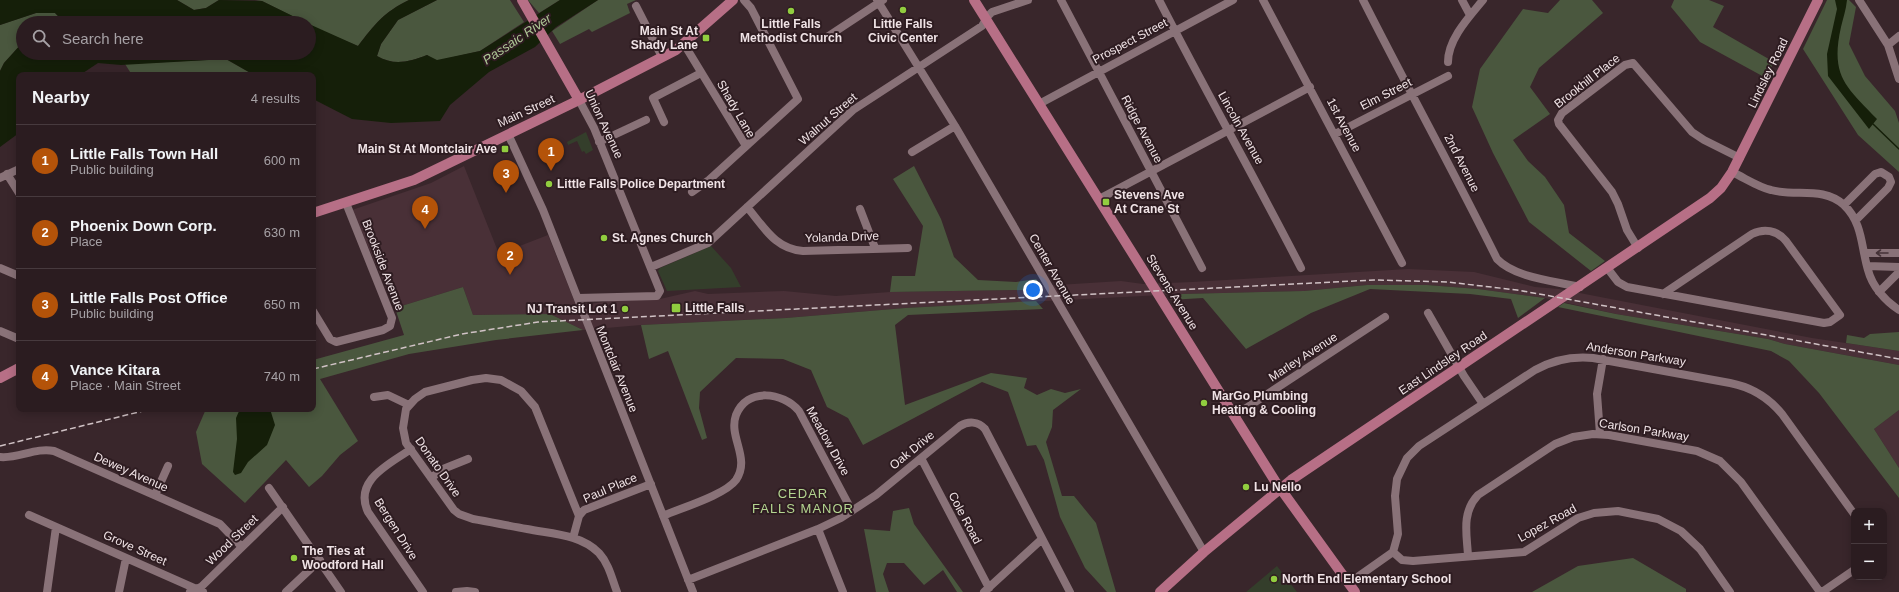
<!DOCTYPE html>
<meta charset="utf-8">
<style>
body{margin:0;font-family:Arial,sans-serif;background:#332529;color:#f1f3f6}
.controls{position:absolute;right:12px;bottom:12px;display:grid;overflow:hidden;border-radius:8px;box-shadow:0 2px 10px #0003}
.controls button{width:36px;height:36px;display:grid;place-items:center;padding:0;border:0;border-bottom:1px solid #473a3e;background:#2b1c20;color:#f1f3f6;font:20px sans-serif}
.you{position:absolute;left:1033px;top:290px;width:14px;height:14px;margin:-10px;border:3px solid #fff;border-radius:50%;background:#1a73e8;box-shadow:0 0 0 6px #1a73e833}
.badge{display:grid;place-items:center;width:26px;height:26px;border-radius:50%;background:#b45309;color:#fff;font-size:13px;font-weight:700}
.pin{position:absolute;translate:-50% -33px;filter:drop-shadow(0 1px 2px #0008)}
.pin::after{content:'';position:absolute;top:21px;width:14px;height:12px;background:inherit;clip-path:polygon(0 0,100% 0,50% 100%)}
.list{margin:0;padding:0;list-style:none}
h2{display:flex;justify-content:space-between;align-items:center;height:52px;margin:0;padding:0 16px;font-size:17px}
h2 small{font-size:13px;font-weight:400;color:#a6a1a5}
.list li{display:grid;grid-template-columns:26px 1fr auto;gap:12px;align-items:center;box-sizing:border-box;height:72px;padding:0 16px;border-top:1px solid #473a3e}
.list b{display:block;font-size:15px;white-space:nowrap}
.list p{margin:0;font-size:13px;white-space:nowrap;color:#a6a1a5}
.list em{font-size:13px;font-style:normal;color:#a6a1a5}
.icon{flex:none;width:22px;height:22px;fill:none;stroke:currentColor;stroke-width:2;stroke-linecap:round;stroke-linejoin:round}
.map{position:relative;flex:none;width:1899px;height:592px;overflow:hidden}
.search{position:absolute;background:#2b1c20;box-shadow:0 2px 10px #0003;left:16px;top:16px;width:300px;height:44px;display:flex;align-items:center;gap:10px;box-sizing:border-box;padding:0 14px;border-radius:22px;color:#a6a1a5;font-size:15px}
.panel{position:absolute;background:#2b1c20;box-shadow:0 2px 10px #0003;left:16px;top:72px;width:300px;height:340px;border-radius:8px}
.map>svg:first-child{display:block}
.built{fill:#493037}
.green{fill:#343e2b}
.forest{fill:#4a573e}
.water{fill:#151f09}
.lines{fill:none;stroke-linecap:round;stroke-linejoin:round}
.stream{stroke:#151f09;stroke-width:1.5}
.minor{stroke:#897278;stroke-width:8}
.major{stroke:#b76f86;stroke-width:10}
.rail{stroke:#d0c2c5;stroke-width:1.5;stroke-dasharray:6 3;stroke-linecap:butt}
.oneway{stroke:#453237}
.poi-dot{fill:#91cd3f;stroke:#2e1c21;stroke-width:1.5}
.labels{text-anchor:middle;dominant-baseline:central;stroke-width:4;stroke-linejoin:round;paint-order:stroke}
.poi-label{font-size:12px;font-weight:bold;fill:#f0e3e6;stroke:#2e1c21;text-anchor:start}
.street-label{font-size:12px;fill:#f0e3e6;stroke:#2e1c21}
.water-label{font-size:13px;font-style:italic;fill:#afc897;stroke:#2e1c21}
.neighbourhood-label{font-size:13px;letter-spacing:1px;fill:#b3d590;stroke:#2e1c21}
</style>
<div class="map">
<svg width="1899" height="592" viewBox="0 0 1899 592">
<rect width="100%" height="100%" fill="#39262b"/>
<!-- built -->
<path class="built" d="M464,166L499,254L548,235L578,310L585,305L608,301L660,299L695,291L708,294L784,291L836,296L890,292L1026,290L1042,286L1121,281L1143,284L1192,282L1408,269L1474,272L1535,287L1559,289L1812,338L1899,351V365L1785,344L1768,339L1616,314L1545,298L1478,289L1427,285H1367L1304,291L1182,294L905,308L786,318L641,325L583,330L550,314L473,315L463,287L395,308L352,210L431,183Z
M1899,410V468L1874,429Z"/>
<!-- green -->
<path class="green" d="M586,132L593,150L586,154L584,151L582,152L577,141L568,145L567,142Z
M711,246L731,268L741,287L667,291L658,271L660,268Z
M1277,566L1297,592H1246Z"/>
<!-- forest -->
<path class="forest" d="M177,0H219L206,8L194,10Z
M255,0H409C384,12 375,24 358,46L322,31L262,1Z
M437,0H510L524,22L480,51L436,61L427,55C409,62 394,66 377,56L381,44L398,20Z
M528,0H560L539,13Z
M598,0H636L627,4L630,13L592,32L589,29L560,44L552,31Z
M1560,0H1592L1603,13L1539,68L1530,87L1550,114L1513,140L1528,161L1545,177L1564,205L1569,233L1605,261L1591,271L1529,222L1493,153L1472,107L1480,69L1523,9L1548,13Z
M1674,0H1709L1724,6L1713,27L1774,62L1766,78L1700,42L1671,7Z
M1827,0H1849L1856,7L1849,44L1865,76L1895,111L1899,123V172L1858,135L1803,49Z
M36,13H55L58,16L56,20L51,23H23V42L4,63L0,71V25Z
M226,59L254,75H132L125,64Z
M914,166L941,219L954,257L978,280L1016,282L1036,279L1042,286L1026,290L890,292L892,276H915L923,226L893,179Z
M1367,285H1427L1478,289L1545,298L1518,318L1511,299L1470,294L1370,289L1311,313L1246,349L1203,298L1169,300L1182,294L1304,291Z
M463,287L473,315L550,314L583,330L496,340L409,354L320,379L358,441L340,455L322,476L309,487L286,460L245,503L202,464L196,432L206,409H313V360L404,335L395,308Z
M1036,301L1043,309L908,315L895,325L905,405L991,373L1027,378L1024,388L1037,395L1051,389L1065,393L1081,389L1053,410L1052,427L1046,442L1062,496H1074L1096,523L1116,592H1107L1085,568L1060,517L1044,460L1036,445L1027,446L1008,392L982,382L863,445L848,418L827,407L811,370L783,359L736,358L700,392L699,408L707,438L702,440L668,351L649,359L641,325L786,318L905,308Z
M1564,303L1616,314L1768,339L1785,344L1899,365V410L1874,429L1899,468V498L1819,393L1789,361L1771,351L1558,307Z
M1899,332V351L1846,343L1847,335L1864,338L1870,334Z
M909,508L914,524L963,592H957L943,570L924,585L904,563H887L883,574L889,592H876L864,529L890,531L893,511Z
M1633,558L1686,589V592H1532L1578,566Z"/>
<!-- water -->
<path class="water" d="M0,0H177L194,10L206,8L219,0L262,1L307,23H51L56,20L58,16L55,13H36L0,25Z
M409,0H437L398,20L381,44L377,56C394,66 409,62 427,55L437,60L480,51L560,0H598L556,27L535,47L489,72L450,105L440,121L391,123L352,119L313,99V75H254L226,59L121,65L98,63L80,75H19V133L0,147V71L4,63L23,42V53H309V24L358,46C375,24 384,12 409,0Z
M1835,0H1847C1846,10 1843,18 1841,27C1830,76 1846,87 1877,119L1869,129L1828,76L1827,54L1837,9Z
M240,409H270L275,425L267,445L248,462L241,473L235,475L233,472L237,439L236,418Z"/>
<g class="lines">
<!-- stream -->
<path class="stream" d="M1873,124L1899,149"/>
<!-- minor -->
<path class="minor" d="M877,0L955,126L1204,552
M1061,0L1202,268
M1159,0C1205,90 1255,178 1301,268
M1263,0L1402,263
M1363,0C1407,87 1454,172 1497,259C1515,278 1555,281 1580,287
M1462,0L1470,15
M1859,0L1888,45L1899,79
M636,6L662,57
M824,39L883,0
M684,44L746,146
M1888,45L1899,36
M1448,62C1448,39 1469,17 1483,0
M1039,104L1233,0
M664,122L653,98L701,73
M508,134L543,210L693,592
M1335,134L1448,76
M599,142L646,120
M912,152L955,126
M1732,172C1745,178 1758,187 1771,190C1796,197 1823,186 1844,205C1863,223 1861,247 1868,270C1872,286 1885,301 1899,310
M7,174L19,193
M0,178L19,169
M692,192L709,180L798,99L751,8L744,0
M1099,199L1310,87
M1844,205L1875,174L1881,172L1889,177L1891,182L1888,188L1856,220
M747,207C764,227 775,249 803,251L908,248
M860,209L875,248
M1638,248L1627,230L1618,204L1612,192L1559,124L1558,120L1562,113L1625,65L1633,63L1692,132L1704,140L1740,158
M1864,253H1899
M1867,266L1899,267
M651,267L708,243L853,110L982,26L988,16L992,12L1028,0
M0,268L19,276
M1608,269L1618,282L1627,287L1824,323L1830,322L1840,315L1786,241C1777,230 1764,228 1752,234L1663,294
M1879,292L1899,272
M578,298L657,296L660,291L594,128L579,100
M313,311L330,339L336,342L383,330L390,326L392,318L346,203
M1428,313L1464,376L1483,404
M0,331L19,339
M374,397L388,395L409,405
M1234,416L1385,317
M1600,434L1597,394L1603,359
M411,449C390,464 353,480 368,512L423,592
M0,457C18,459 36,447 54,451L220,524L242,547
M921,458L989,588
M431,478L443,469L468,459
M269,488L341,592
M155,495L168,466
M29,515L203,592
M579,516L584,510L651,484
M663,516C681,508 725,495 736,480C751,458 728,437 736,415C747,387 783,392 799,411L852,511
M818,529L843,592
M573,538L579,516L535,407L521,391L501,380L486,378L472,380L425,392L415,399L406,409L403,428L406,443L454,510L459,514L473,519C491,522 509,526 527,529C552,534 580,534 599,553C609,564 612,579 617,592
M1393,552L1398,534L1395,496L1397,479L1407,458L1419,446L1535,370C1553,360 1572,356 1593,358L1730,383C1751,387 1768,397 1782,414L1854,514
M1393,552L1402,560L1413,561L1524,552L1578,518L1594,513L1618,511L1658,519L1681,531L1700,549L1730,592
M1468,556C1467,535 1461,513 1478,495L1555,444L1573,437L1593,434L1609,435L1697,451L1720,461L1741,482L1820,592
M688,580L818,529L841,518L876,495L960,426C968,421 978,421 985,429L1070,592
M1349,583L1393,552
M47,592L56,527
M119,592L126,558
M190,592L201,587L283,507
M286,592L320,560
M456,592L467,591L475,592
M984,592L1042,539
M1822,592L1854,570"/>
<!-- major -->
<path class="major" d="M522,0L579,100
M974,0L1275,481L1355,592
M313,213L414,180L579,100L676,50L733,0
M0,378L19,368
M1160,592L1204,552L1291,480L1710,198L1721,188L1732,172L1818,0"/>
<!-- rail -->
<path class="rail" d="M313,369L462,334L538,322L1374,280L1447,282L1517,290L1899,359
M0,446L151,409"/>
</g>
<!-- one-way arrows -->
<defs><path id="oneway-shaft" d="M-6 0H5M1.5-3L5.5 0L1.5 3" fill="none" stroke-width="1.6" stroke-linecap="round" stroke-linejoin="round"/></defs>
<use class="oneway" href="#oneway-shaft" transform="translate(1882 253) rotate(180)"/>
<!-- markers -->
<g class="poi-dot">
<circle cx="903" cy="10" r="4"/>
<circle cx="791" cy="11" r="4"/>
<rect x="702" y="34" width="8" height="8" rx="2"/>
<rect x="501" y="145" width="8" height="8" rx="2"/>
<circle cx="549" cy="184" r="4"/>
<rect x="1102" y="198" width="8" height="8" rx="2"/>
<circle cx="604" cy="238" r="4"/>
<rect x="671" y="303" width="10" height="10" rx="2"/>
<circle cx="625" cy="309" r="4"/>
<circle cx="1204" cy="403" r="4"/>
<circle cx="1246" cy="487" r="4"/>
<circle cx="294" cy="558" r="4"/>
<circle cx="1274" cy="579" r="4"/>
</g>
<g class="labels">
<!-- poi labels -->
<g class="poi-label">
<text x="791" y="24" text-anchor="middle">Little Falls<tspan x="791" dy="14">Methodist Church</tspan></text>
<text x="903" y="24" text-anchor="middle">Little Falls<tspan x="903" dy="14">Civic Center</tspan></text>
<text x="698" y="31" text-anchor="end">Main St At<tspan x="698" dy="14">Shady Lane</tspan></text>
<text x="497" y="149" text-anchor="end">Main St At Montclair Ave</text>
<text x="557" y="184">Little Falls Police Department</text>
<text x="1114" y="195">Stevens Ave<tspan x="1114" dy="14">At Crane St</tspan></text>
<text x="612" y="238">St. Agnes Church</text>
<text x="685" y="308">Little Falls</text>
<text x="617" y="309" text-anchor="end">NJ Transit Lot 1</text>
<text x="1212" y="396">MarGo Plumbing<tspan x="1212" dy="14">Heating &amp; Cooling</tspan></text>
<text x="1254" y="487">Lu Nello</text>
<text x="302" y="551">The Ties at<tspan x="302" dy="14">Woodford Hall</tspan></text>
<text x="1282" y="579">North End Elementary School</text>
</g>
<!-- street labels -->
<g class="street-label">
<text transform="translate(1130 41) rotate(-28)">Prospect Street</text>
<text transform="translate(1768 73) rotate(-64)">Lindsley Road</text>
<text transform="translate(1587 81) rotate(-38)">Brookhill Place</text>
<text transform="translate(1386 94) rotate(-27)">Elm Street</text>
<text transform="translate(736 109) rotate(60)">Shady Lane</text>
<text transform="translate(526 111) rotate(-25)">Main Street</text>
<text transform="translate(828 119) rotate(-41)">Walnut Street</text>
<text transform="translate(604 124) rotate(65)">Union Avenue</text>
<text transform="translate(1344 125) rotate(62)">1st Avenue</text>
<text transform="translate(1241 128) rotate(61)">Lincoln Avenue</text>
<text transform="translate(1142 129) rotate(62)">Ridge Avenue</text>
<text transform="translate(1462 163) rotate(63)">2nd Avenue</text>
<text transform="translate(842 237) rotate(-2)">Yolanda Drive</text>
<text transform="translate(383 265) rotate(69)">Brookside Avenue</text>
<text transform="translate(1052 269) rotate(60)">Center Avenue</text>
<text transform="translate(1172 292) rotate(58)">Stevens Avenue</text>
<text transform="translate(1636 354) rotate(9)">Anderson Parkway</text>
<text transform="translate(1303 357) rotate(-33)">Marley Avenue</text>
<text transform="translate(1443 363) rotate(-34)">East Lindsley Road</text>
<text transform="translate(617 369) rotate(68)">Montclair Avenue</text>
<text transform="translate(1644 430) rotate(9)">Carlson Parkway</text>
<text transform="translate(828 441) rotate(61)">Meadow Drive</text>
<text transform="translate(912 450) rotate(-39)">Oak Drive</text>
<text transform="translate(438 467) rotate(55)">Donato Drive</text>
<text transform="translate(131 472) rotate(24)">Dewey Avenue</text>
<text transform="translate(610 488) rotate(-23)">Paul Place</text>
<text transform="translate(965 518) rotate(62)">Cole Road</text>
<text transform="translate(1547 523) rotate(-29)">Lopez Road</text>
<text transform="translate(396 529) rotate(58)">Bergen Drive</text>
<text transform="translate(232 540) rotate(-44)">Wood Street</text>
<text transform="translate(135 548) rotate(24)">Grove Street</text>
</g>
<!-- water labels -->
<g class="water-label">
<text transform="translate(517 39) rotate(-34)">Passaic River</text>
</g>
<!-- neighbourhood labels -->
<g class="neighbourhood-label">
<text x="803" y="493">CEDAR<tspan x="803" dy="15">FALLS MANOR</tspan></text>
</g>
</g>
</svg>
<div class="controls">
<button>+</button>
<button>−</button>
</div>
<div class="you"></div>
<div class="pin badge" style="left:551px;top:171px">1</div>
<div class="pin badge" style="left:510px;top:275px">2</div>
<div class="pin badge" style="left:506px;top:193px">3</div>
<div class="pin badge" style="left:425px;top:229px">4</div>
<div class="search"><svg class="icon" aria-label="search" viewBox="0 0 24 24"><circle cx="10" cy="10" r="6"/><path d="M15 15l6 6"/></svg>Search here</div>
<section class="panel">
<h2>Nearby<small>4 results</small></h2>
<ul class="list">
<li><span class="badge">1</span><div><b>Little Falls Town Hall</b><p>Public building</p></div><em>600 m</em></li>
<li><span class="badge">2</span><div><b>Phoenix Down Corp.</b><p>Place</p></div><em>630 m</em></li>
<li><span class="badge">3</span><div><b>Little Falls Post Office</b><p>Public building</p></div><em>650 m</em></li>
<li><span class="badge">4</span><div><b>Vance Kitara</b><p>Place · Main Street</p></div><em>740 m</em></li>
</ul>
</section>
</div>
